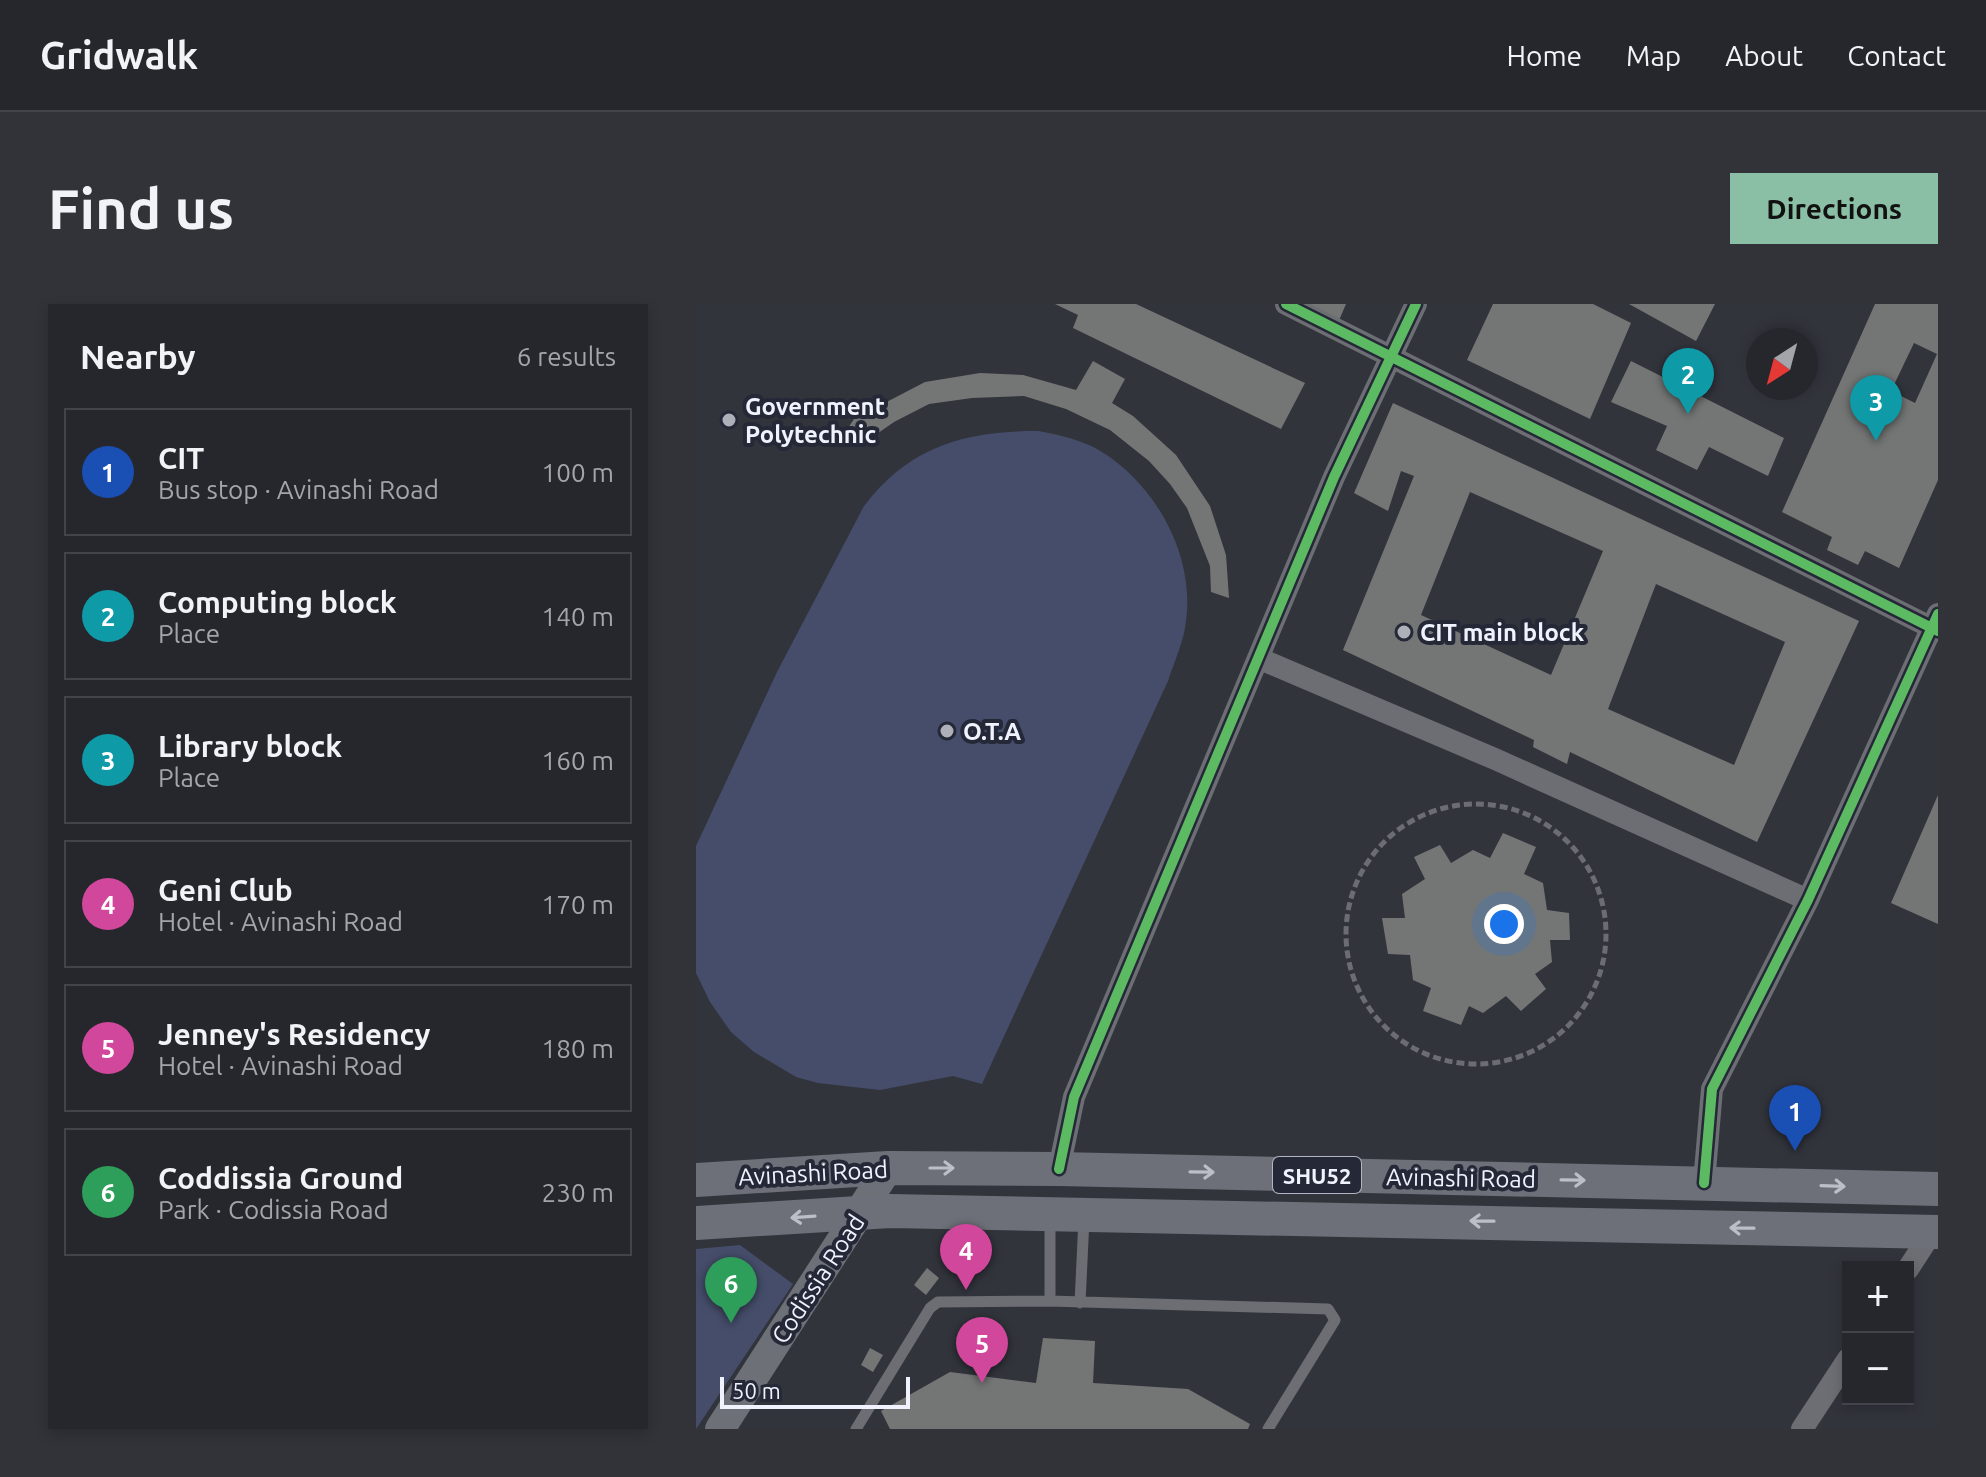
<!DOCTYPE html>
<meta charset="utf-8">
<style>
body{margin:0;font-family:Ubuntu,sans-serif;background:#323339;color:#f1f3f6}
.controls{position:absolute;right:24px;bottom:24px;display:grid;overflow:hidden;border-radius:0px;box-shadow:0 4px 12px #0003}
.controls button{width:72px;height:72px;display:grid;place-items:center;padding:0;border:0;border-bottom:2px solid #424449;background:#26272d;color:#f1f3f6;font:40px sans-serif}
.compass{position:absolute;left:1050px;top:24px;width:72px;height:72px;border-radius:50%;background:#26272d;box-shadow:0 4px 12px #0003;rotate:216deg}
.scale{position:absolute;left:24px;bottom:20px;width:190px;box-sizing:border-box;padding-left:8px;border:4px solid #f0f3fd;border-top:0;font-size:22px;line-height:28px;white-space:nowrap;color:#f0f3fd;-webkit-text-stroke:6px #242837;paint-order:stroke}
.you{position:absolute;left:808px;top:620px;width:28px;height:28px;margin:-20px;border:6px solid #fff;border-radius:50%;background:#1a73e8;box-shadow:0 0 0 12px #1a73e833}
.badge{display:grid;place-items:center;width:52px;height:52px;border-radius:50%;background:#8abfa5;color:#fff;font-size:26px;font-weight:700}
.pin{position:absolute;translate:-50% -66px;filter:drop-shadow(0 2px 4px #0008)}
.pin::after{content:'';position:absolute;top:42px;width:28px;height:24px;background:inherit;clip-path:polygon(0 0,100% 0,50% 100%)}
.list{margin:0;padding:0;list-style:none}
h2{display:flex;justify-content:space-between;align-items:center;height:104px;margin:0;padding:0 32px;font-size:34px}
h2 small{font-size:26px;font-weight:400;color:#a4a5aa}
.list li{display:grid;grid-template-columns:52px 1fr auto;gap:24px;align-items:center;box-sizing:border-box;height:128px;margin:0 16px 16px;padding:0 16px;border:2px solid #424449;border-radius:0px}
.list b{display:block;font-size:30px;white-space:nowrap}
.list p{margin:0;font-size:26px;white-space:nowrap;color:#a4a5aa}
.list em{font-size:26px;font-style:normal;color:#a4a5aa}
.map{position:relative;flex:none;width:1242px;height:1125px;overflow:hidden;border-radius:0px}
header{display:flex;align-items:center;gap:48px;box-sizing:border-box;height:112px;padding:0 40px;background:#26272d;border-bottom:2px solid #424449}
header strong{font-size:38px}
nav{display:flex;gap:44px;margin-inline-start:auto;font-size:28px}
.intro{display:flex;align-items:center;justify-content:space-between;box-sizing:border-box;height:192px;padding:0 48px}
h1{margin:0;font-size:56px}
.button{padding:20px 36px;border-radius:0px;background:#8abfa5;color:#111;font-size:28px;font-weight:700}
main{display:flex;gap:48px;padding:0 48px}
aside{flex:1;background:#26272d;border-radius:0px;box-shadow:0 4px 12px #0003}
.map>svg:first-child{display:block}
.green{fill:#454d6a}
.building{fill:#747676;fill-rule:evenodd}
.lines{fill:none;stroke-linecap:round;stroke-linejoin:round}
.path{stroke:#6b6d72;stroke-width:5;stroke-dasharray:8 4;stroke-linecap:butt}
.lane{stroke:#6c6e74;stroke-width:11}
.street{stroke:#6c6e74;stroke-width:22}
.secondary{stroke:#6e7078;stroke-width:30}
.primary{stroke:#6d7078;stroke-width:34}
.cycleway-casing{stroke:#242837;stroke-width:15}
.cycleway{stroke:#5cba63;stroke-width:10}
.oneway{stroke:#bcbfc8}
.poi-dot{fill:#aeb0b9;stroke:#242837;stroke-width:3}
.labels{text-anchor:middle;dominant-baseline:central;stroke-width:8;stroke-linejoin:round;paint-order:stroke}
.shield{fill:#242837;stroke:#b3b6c2;stroke-width:2}
.shield-label{font-size:22px;font-weight:bold;fill:#f0f3fd}
.poi-label{font-size:24px;font-weight:bold;fill:#f0f3fd;stroke:#242837;text-anchor:start}
.street-label{font-size:24px;fill:#f0f3fd;stroke:#242837}
</style>
<header>
<strong>Gridwalk</strong>
<nav><a>Home</a><a>Map</a><a>About</a><a>Contact</a></nav>
</header>
<div class="intro"><h1>Find us</h1><a class="button">Directions</a></div>
<main>
<aside>
<h2>Nearby<small>6 results</small></h2>
<ul class="list">
<li><span class="badge" style="background:#1a4fb4">1</span><div><b>CIT</b><p>Bus stop · Avinashi Road</p></div><em>100 m</em></li>
<li><span class="badge" style="background:#0f9aa8">2</span><div><b>Computing block</b><p>Place</p></div><em>140 m</em></li>
<li><span class="badge" style="background:#0f9aa8">3</span><div><b>Library block</b><p>Place</p></div><em>160 m</em></li>
<li><span class="badge" style="background:#d1479c">4</span><div><b>Geni Club</b><p>Hotel · Avinashi Road</p></div><em>170 m</em></li>
<li><span class="badge" style="background:#d1479c">5</span><div><b>Jenney's Residency</b><p>Hotel · Avinashi Road</p></div><em>180 m</em></li>
<li><span class="badge" style="background:#2e9e5b">6</span><div><b>Coddissia Ground</b><p>Park · Codissia Road</p></div><em>230 m</em></li>
</ul>
</aside>
<div class="map">
<svg width="1242" height="1125" viewBox="0 0 1242 1125">
<rect width="100%" height="100%" fill="#32343c"/>
<!-- green -->
<path class="green" d="M342,127C364,131 387,136 406,148C461,182 499,253 490,317C488,337 478,358 472,377L286,780L257,772L184,786L122,779L100,773L58,748L35,728L14,698L0,669V542L81,368L168,202C214,142 268,127 342,127Z
M44,941L97,980L0,1125V945Z"/>
<!-- building -->
<path class="building" d="M359,0H440L609,79L585,125L377,24L382,11Z
M600,0H650L641,21Z
M797,0H897L935,19L894,115L771,56Z
M933,0H1019L1000,37Z
M1179,0H1242V176L1203,264L1169,247L1162,261L1131,246L1136,233L1086,208ZM1218,39L1241,50L1219,99L1195,87Z
M397,57L429,75L416,99L437,112L480,151L514,202L530,251L533,294L515,288L514,262L491,204L474,180L453,157L414,126L370,105L328,92L276,94L233,100L198,118L165,141L148,130L158,115L229,78L284,69L327,71L380,86Z
M935,57L1088,134L1072,172L1013,143L1001,166L960,146L971,122L915,98Z
M697,99L1163,317L1061,538L874,448L871,460L837,443L838,436L647,346L718,172L705,167L692,207L658,189ZM774,188L907,247L855,371L725,311ZM960,280L1089,338L1038,461L912,405Z
M1242,491V620L1195,599Z
M807,529L840,543L828,570L847,579L851,606L873,609L874,636H854L856,658L839,670L850,685L825,707L810,692L787,709L773,702L765,721L727,707L735,684L717,676L714,651L692,650L686,614H709L706,590L729,575L718,553L744,541L755,559L777,546L794,554Z
M231,964L243,974L230,991L218,981Z
M347,1034L399,1037L397,1079L492,1085L554,1120L552,1125H194L185,1107L254,1068L340,1079Z
M174,1044L187,1051L177,1068L165,1061Z"/>
<g class="lines">
<!-- path -->
<path class="path" d="M650 630a130 130 0 1 1 260 0a130 130 0 1 1-260 0Z"/>
<!-- lane -->
<path class="lane" d="M354,914V997L632,1005L639,1016L572,1125
M384,999L388,915
M160,1125L234,1004L242,998L354,997"/>
<!-- street -->
<path class="street" d="M590,0L1242,327
M562,354L799,455L1112,596
M363,865L378,793L638,173L720,0
M1008,879L1016,785L1112,596L1242,310
M1212,965L1236,928
M1106,1125L1152,1055"/>
<!-- secondary -->
<path class="secondary" d="M24,1125L192,864"/>
<!-- primary -->
<path class="primary" d="M0,876L192,864L363,865L1242,885
M0,919L194,907L1242,928"/>
<defs>
<path id="cycleway" d="M590,0L1242,327
M363,865L378,793L638,173L720,0
M1008,879L1016,785L1112,596L1242,310"/>
</defs>
<!-- cycleway casing -->
<use href="#cycleway" class="cycleway-casing"/>
<!-- cycleway -->
<use href="#cycleway" class="cycleway"/>
</g>
<!-- one-way arrows -->
<defs><path id="oneway-shaft" d="M-6 0H5M1.5-3L5.5 0L1.5 3" fill="none" stroke-width="1.6" stroke-linecap="round" stroke-linejoin="round" transform="scale(2)"/></defs>
<g class="oneway">
<use href="#oneway-shaft" transform="translate(246 864)"/>
<use href="#oneway-shaft" transform="translate(506 868) rotate(1)"/>
<use href="#oneway-shaft" transform="translate(877 876) rotate(1)"/>
<use href="#oneway-shaft" transform="translate(1137 882) rotate(2)"/>
<use href="#oneway-shaft" transform="translate(107 913) rotate(176)"/>
<use href="#oneway-shaft" transform="translate(786 917) rotate(-179)"/>
<use href="#oneway-shaft" transform="translate(1046 924) rotate(-179)"/>
</g>
<!-- markers -->
<g class="poi-dot">
<circle cx="33" cy="116" r="8"/>
<circle cx="708" cy="328" r="8"/>
<circle cx="251" cy="427" r="8"/>
</g>
<g class="labels">
<!-- shield labels -->
<rect class="shield" x="577" y="853" width="88" height="36" rx="6"/>
<g class="shield-label">
<text x="621" y="871">SHU52</text>
</g>
<!-- poi labels -->
<g class="poi-label">
<text x="49" y="102">Government<tspan x="49" dy="28">Polytechnic</tspan></text>
<text x="724" y="328">CIT main block</text>
<text x="267" y="427">O.T.A</text>
</g>
<!-- street labels -->
<g class="street-label">
<text transform="translate(117 869) rotate(-3)">Avinashi Road</text>
<text transform="translate(765 874) rotate(1)">Avinashi Road</text>
<text transform="translate(122 975) rotate(-57)">Codissia Road</text>
</g>
</g>
</svg>
<div class="controls">
<button>+</button>
<button>−</button>
</div>
<svg class="compass" viewBox="-18 -18 36 36"><path d="M0-13l5 13h-10z" fill="#e53935"/><path d="M0 13l5-13h-10z" fill="#a4a5aa"/></svg>
<div class="scale">50 m</div>
<div class="you"></div>
<div class="pin badge" style="left:1099px;top:847px;background:#1a4fb4">1</div>
<div class="pin badge" style="left:992px;top:110px;background:#0f9aa8">2</div>
<div class="pin badge" style="left:1180px;top:137px;background:#0f9aa8">3</div>
<div class="pin badge" style="left:270px;top:986px;background:#d1479c">4</div>
<div class="pin badge" style="left:286px;top:1079px;background:#d1479c">5</div>
<div class="pin badge" style="left:35px;top:1019px;background:#2e9e5b">6</div>
</div>
</main>
